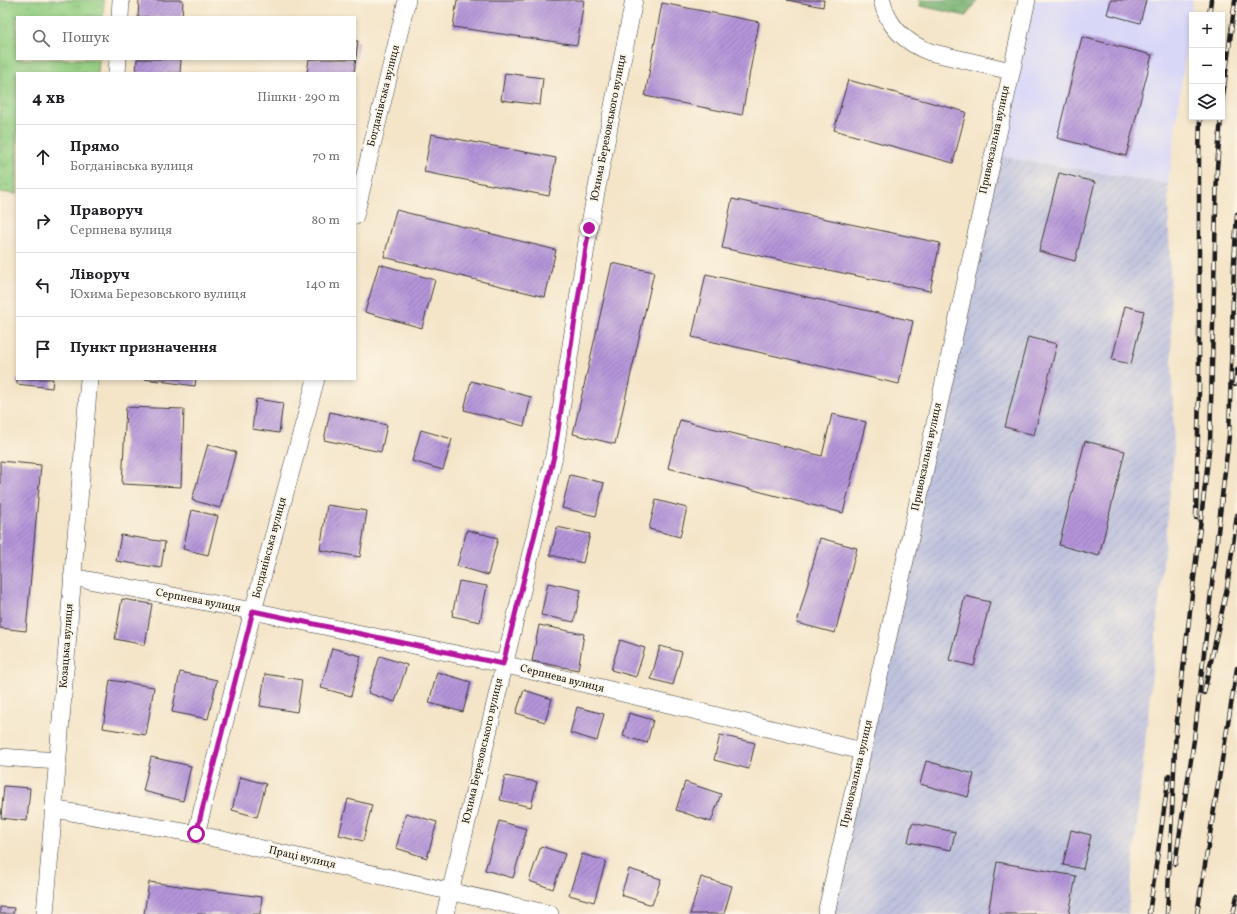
<!DOCTYPE html>
<html lang="uk">
<meta charset="utf-8">
<style>
body{margin:0;font-family:Vollkorn,serif;background:#f6f6f6;color:#202124}
.controls{position:absolute;right:12px;top:12px;display:grid;overflow:hidden;border-radius:0px;box-shadow:0 2px 6px #0003}
.controls button{width:36px;height:36px;display:grid;place-items:center;padding:0;border:0;border-bottom:1px solid #e0e0e0;background:#fff;color:#202124;font:20px sans-serif}
.stop{position:absolute;width:12px;height:12px;margin:-9px;border:3px solid #b5179e;border-radius:50%;background:#fff}
.stop.end{background:#b5179e;border-color:#fff;box-shadow:0 1px 4px #0008}
.list{margin:0;padding:0;list-style:none}
h2{display:flex;justify-content:space-between;align-items:center;height:52px;margin:0;padding:0 16px;font-size:17px}
h2 small{font-size:13px;font-weight:400;color:#757577}
.list li{display:grid;grid-template-columns:26px 1fr auto;gap:12px;align-items:center;box-sizing:border-box;height:64px;padding:0 16px;border-top:1px solid #e0e0e0}
.list b{display:block;font-size:15px;white-space:nowrap}
.list p{margin:0;font-size:13px;white-space:nowrap;color:#757577}
.list em{font-size:13px;font-style:normal;color:#757577}
.icon{flex:none;width:22px;height:22px;fill:none;stroke:currentColor;stroke-width:2;stroke-linecap:round;stroke-linejoin:round}
.map{position:relative;flex:none;width:1237px;height:914px;overflow:hidden}
.search{position:absolute;background:#fff;box-shadow:0 2px 6px #0003;left:16px;top:16px;width:340px;height:44px;display:flex;align-items:center;gap:10px;box-sizing:border-box;padding:0 14px;border-radius:0px;color:#757577;font-size:15px}
.panel{position:absolute;background:#fff;box-shadow:0 2px 6px #0003;left:16px;top:72px;width:340px;height:308px;border-radius:0px}
.map>svg:first-child{display:block}
.built{fill:#d8d7f8}
.industrial{fill:url(#industrial-furrows)}
.grass{fill:url(#grass-tufts);stroke:#57744e}
.forest{fill:url(#forest-crowns);stroke:#486646}
.building{fill:url(#building-hatch)}
.lines{fill:none;stroke-linecap:round;stroke-linejoin:round}
.street-casing{stroke:#3c3a36;stroke-width:18}
.street{stroke:#fff;stroke-width:17}
.rail-casing{stroke:#1c1c1c;stroke-width:4.5}
.rail{stroke:#fcf5e5;stroke-width:3;stroke-dasharray:9;stroke-linecap:butt}
.route{stroke:#b5179e;stroke-width:5}
.labels{text-anchor:middle;dominant-baseline:central;stroke-width:3.5;stroke-linejoin:round;paint-order:stroke}
.street-label{font-size:11px;fill:#1c1c1c;stroke:#fcf5e5}
</style>
<div class="map">
<svg width="1237" height="914" viewBox="0 0 1237 914">
<defs>
<pattern id="industrial-furrows" width="10" height="10" patternUnits="userSpaceOnUse"><rect width="10" height="10" fill="#bfc2dd"/><path d="M-1 1l2-2M0 10L10 0M9 11l2-2" fill="none" stroke="#a4a6bd"/></pattern>
<pattern id="grass-tufts" width="24" height="20" patternUnits="userSpaceOnUse"><rect width="24" height="20" fill="#92cd81"/><path d="M3 7l-1-3M5 7V3M7 7l1-3M15 17l-1-3M17 17v-4M19 17l1-3" fill="none" stroke="#7daf6f"/></pattern>
<pattern id="forest-crowns" width="20" height="18" patternUnits="userSpaceOnUse"><rect width="20" height="18" fill="#75b06f"/><path d="M2 6a3 3 0 1 1 6 0M12 15a3 3 0 1 1 6 0" fill="none" stroke="#5f8e5a"/></pattern>
<pattern id="building-hatch" width="6" height="6" patternUnits="userSpaceOnUse"><rect width="6" height="6" fill="#b494d9"/><path d="M-1 1l2-2M0 6l6-6M5 7l2-2" fill="none" stroke="#9278af"/></pattern>
</defs>
<rect width="100%" height="100%" fill="#fcf5e5"/>
<filter id="ink" filterUnits="userSpaceOnUse"><feTurbulence type="fractalNoise" baseFrequency=".025" numOctaves="2"/><feDisplacementMap in="SourceGraphic" scale="8" xChannelSelector="R" yChannelSelector="G"/><feConvolveMatrix kernelMatrix="1 2 1 2 8 2 1 2 1" color-interpolation-filters="sRGB"/></filter>
<filter id="wash" filterUnits="userSpaceOnUse"><feTurbulence type="fractalNoise" baseFrequency=".012" numOctaves="4" result="noise"/><feDisplacementMap in="SourceGraphic" scale="16" xChannelSelector="R" yChannelSelector="G"/><feGaussianBlur stdDeviation="0.9" result="paint"/><feColorMatrix in="noise" values="0 0 0 0 0 0 0 0 0 0 0 0 0 0 0 0 0 1.4 0 .05"/><feComposite in="paint" operator="in"/></filter>
<g filter="url(#wash)">
<rect width="100%" height="100%" fill="#f4e5c9"/>
<!-- built -->
<path class="built" d="M1027,0H1193L1168,184L992,155Z"/>
<!-- industrial -->
<path class="industrial" d="M992,155L1168,184L1174,453L1128,914H826Z"/>
<!-- grass -->
<path class="grass" d="M0,0H104L103,17H17V59H99L98,73H17V194L0,192Z"/>
<!-- forest -->
<path class="forest" d="M919,0H977L966,16L920,6Z"/>
<g id="blocks">
<!-- building -->
<path class="building" d="M139,0H183L182,17H138Z
M457,0H584L577,45L453,27Z
M787,0H824L823,7Z
M1111,0H1146L1140,23L1107,14Z
M662,3L759,22L742,115L645,96Z
M1082,37L1152,55L1126,156L1057,138Z
M355,41H358L354,73H307L309,59H355Z
M137,59H181L180,73H136Z
M505,73L543,78L540,105L501,100Z
M848,80L966,112L953,163L834,130Z
M431,134L556,158L549,196L424,172Z
M1059,173L1095,182L1075,261L1039,251Z
M732,199L940,243L930,291L722,248Z
M396,210L556,250L545,297L384,257Z
M612,263L654,272L615,444L573,434Z
M379,264L435,280L422,328L365,312Z
M706,274L913,321L899,384L692,337Z
M1125,306L1144,311L1131,364L1112,360Z
M1028,337L1057,344L1034,435L1005,427Z
M17,379H53L52,388L17,384Z
M145,379H196L195,386Z
M471,381L531,397L524,426L464,410Z
M256,399L283,403L279,433L252,429Z
M126,407L184,409L181,487L122,484Z
M330,412L387,425L381,452L324,440Z
M832,414L866,422L843,513L668,468L680,420L822,456Z
M421,430L452,439L443,470L412,461Z
M1085,441L1125,451L1099,556L1059,545Z
M208,444L236,452L220,508L192,500Z
M0,461L41,465L26,631L0,628Z
M570,475L604,483L596,516L562,508Z
M656,500L687,508L680,537L649,529Z
M327,505L367,511L360,557L320,550Z
M192,510L218,516L208,555L183,549Z
M557,527L590,534L583,563L550,555Z
M467,530L498,538L488,575L457,566Z
M121,535L165,542L161,568L116,561Z
M820,538L857,548L835,633L797,623Z
M459,581L487,586L480,622L452,616Z
M548,583L581,590L574,622L541,615Z
M965,596L990,602L974,666L949,660Z
M122,599L152,604L145,645L115,639Z
M539,625L584,634L578,670L532,661Z
M620,640L645,648L636,677L611,670Z
M660,646L682,652L673,685L651,679Z
M332,648L361,656L351,696L321,688Z
M380,656L407,665L395,702L368,693Z
M180,672L217,680L208,719L172,712Z
M437,672L471,682L463,712L429,703Z
M265,674L302,680L297,712L260,706Z
M110,680L154,687L146,735L103,728Z
M524,690L552,699L545,722L516,713Z
M577,707L604,714L597,741L570,733Z
M629,713L653,720L647,743L623,736Z
M720,735L755,743L749,769L714,760Z
M151,757L191,766L183,801L143,791Z
M926,761L974,774L968,797L920,784Z
M505,776L537,782L531,807L500,800Z
M240,777L266,784L257,817L232,810Z
M685,782L721,794L711,822L676,810Z
M4,786L30,788L27,821L1,818Z
M348,799L372,805L363,841L339,835Z
M406,813L437,822L427,858L396,848Z
M499,821L527,829L513,878L485,870Z
M912,823L955,832L951,850L908,842Z
M1071,830L1091,835L1083,869L1063,865Z
M541,846L565,854L553,889L529,881Z
M582,854L606,861L594,902L569,895Z
M997,862L1076,876L1069,914H988Z
M629,869L661,879L652,905L621,895Z
M701,877L732,886L724,914H690Z
M149,882L262,897L260,914H144Z
M0,907L14,908L13,914H0Z"/>
</g>
</g>
<g filter="url(#ink)">
<use href="#blocks" fill-opacity="0" stroke="#3c3a36" stroke-width="1"/>
<g class="lines">
<defs>
<path id="street" d="M882,0C887,26 906,43 930,52L1011,71
M120,17L121,0
M117,73L118,59
M355,216L407,0
M72,577L253,611L503,664L862,751
M0,757L58,761
M53,809L196,834L550,914
M196,834L253,611L316,379
M45,914L89,379
M445,914L554,456L589,228L634,0
M826,914L909,543L1027,0"/>
</defs>
<!-- street casing -->
<use href="#street" class="street-casing"/>
<!-- street -->
<use href="#street" class="street"/>
<defs>
<path id="rail" d="M1209,15L1211,0
M1222,104L1235,0
M1235,385L1237,370
M1196,518L1199,391V159L1200,117
M1204,693L1227,588L1237,515
M1175,864L1194,740L1229,436L1234,263L1237,214
M1149,914L1169,775
M1167,914L1176,729L1210,443L1217,168L1221,117
M1197,914L1237,668
M1233,914L1237,896"/>
</defs>
<!-- rail casing -->
<use href="#rail" class="rail-casing"/>
<!-- rail -->
<use href="#rail" class="rail"/>
</g>
</g>
<g class="lines" filter="url(#ink)">
<!-- route -->
<path class="route" d="M196,834L253,611L503,664L554,456L589,228"/>
</g>
<g class="labels">
<!-- street labels -->
<g class="street-label">
<text transform="translate(384 96) rotate(-76)">Богданівська вулиця</text>
<text transform="translate(609 128) rotate(-79)">Юхима Березовського вулиця</text>
<text transform="translate(995 140) rotate(-78)">Привокзальна вулиця</text>
<text transform="translate(927 457) rotate(-78)">Привокзальна вулиця</text>
<text transform="translate(270 548) rotate(-75)">Богданівська вулиця</text>
<text transform="translate(198 601) rotate(11)">Серпнева вулиця</text>
<text transform="translate(67 646) rotate(-86)">Козацька вулиця</text>
<text transform="translate(562 679) rotate(14)">Серпнева вулиця</text>
<text transform="translate(483 751) rotate(-77)">Юхима Березовського вулиця</text>
<text transform="translate(857 774) rotate(-77)">Привокзальна вулиця</text>
<text transform="translate(302 858) rotate(13)">Праці вулиця</text>
</g>
</g>
</svg>
<div class="controls">
<button>+</button>
<button>−</button>
<button><svg class="icon" aria-label="layers" viewBox="0 0 24 24"><path d="M12 4l9 5-9 5-9-5zM3 14l9 5 9-5"/></svg></button>
</div>
<div class="stop" style="left:196px;top:834px"></div>
<div class="stop end" style="left:589px;top:228px"></div>
<div class="search"><svg class="icon" aria-label="search" viewBox="0 0 24 24"><circle cx="10" cy="10" r="6"/><path d="M15 15l6 6"/></svg>Пошук</div>
<section class="panel">
<h2>4 хв<small>Пішки · 290 m</small></h2>
<ul class="list">
<li><svg class="icon" aria-label="ahead" viewBox="0 0 24 24"><path d="M12 20V5M6 11l6-6 6 6"/></svg><div><b>Прямо</b><p>Богданівська вулиця</p></div><em>70 m</em></li>
<li><svg class="icon" aria-label="right" viewBox="0 0 24 24"><path d="M7 20v-9h11M14 6l5 5-5 5"/></svg><div><b>Праворуч</b><p>Серпнева вулиця</p></div><em>80 m</em></li>
<li><svg class="icon" aria-label="left" viewBox="0 0 24 24"><path d="M17 20v-9H6M10 6l-5 5 5 5"/></svg><div><b>Ліворуч</b><p>Юхима Березовського вулиця</p></div><em>140 m</em></li>
<li><svg class="icon" aria-label="arrive" viewBox="0 0 24 24"><path d="M6 21V4h12l-3 4 3 4H6"/></svg><div><b>Пункт призначення</b></div></li>
</ul>
</section>
</div>
